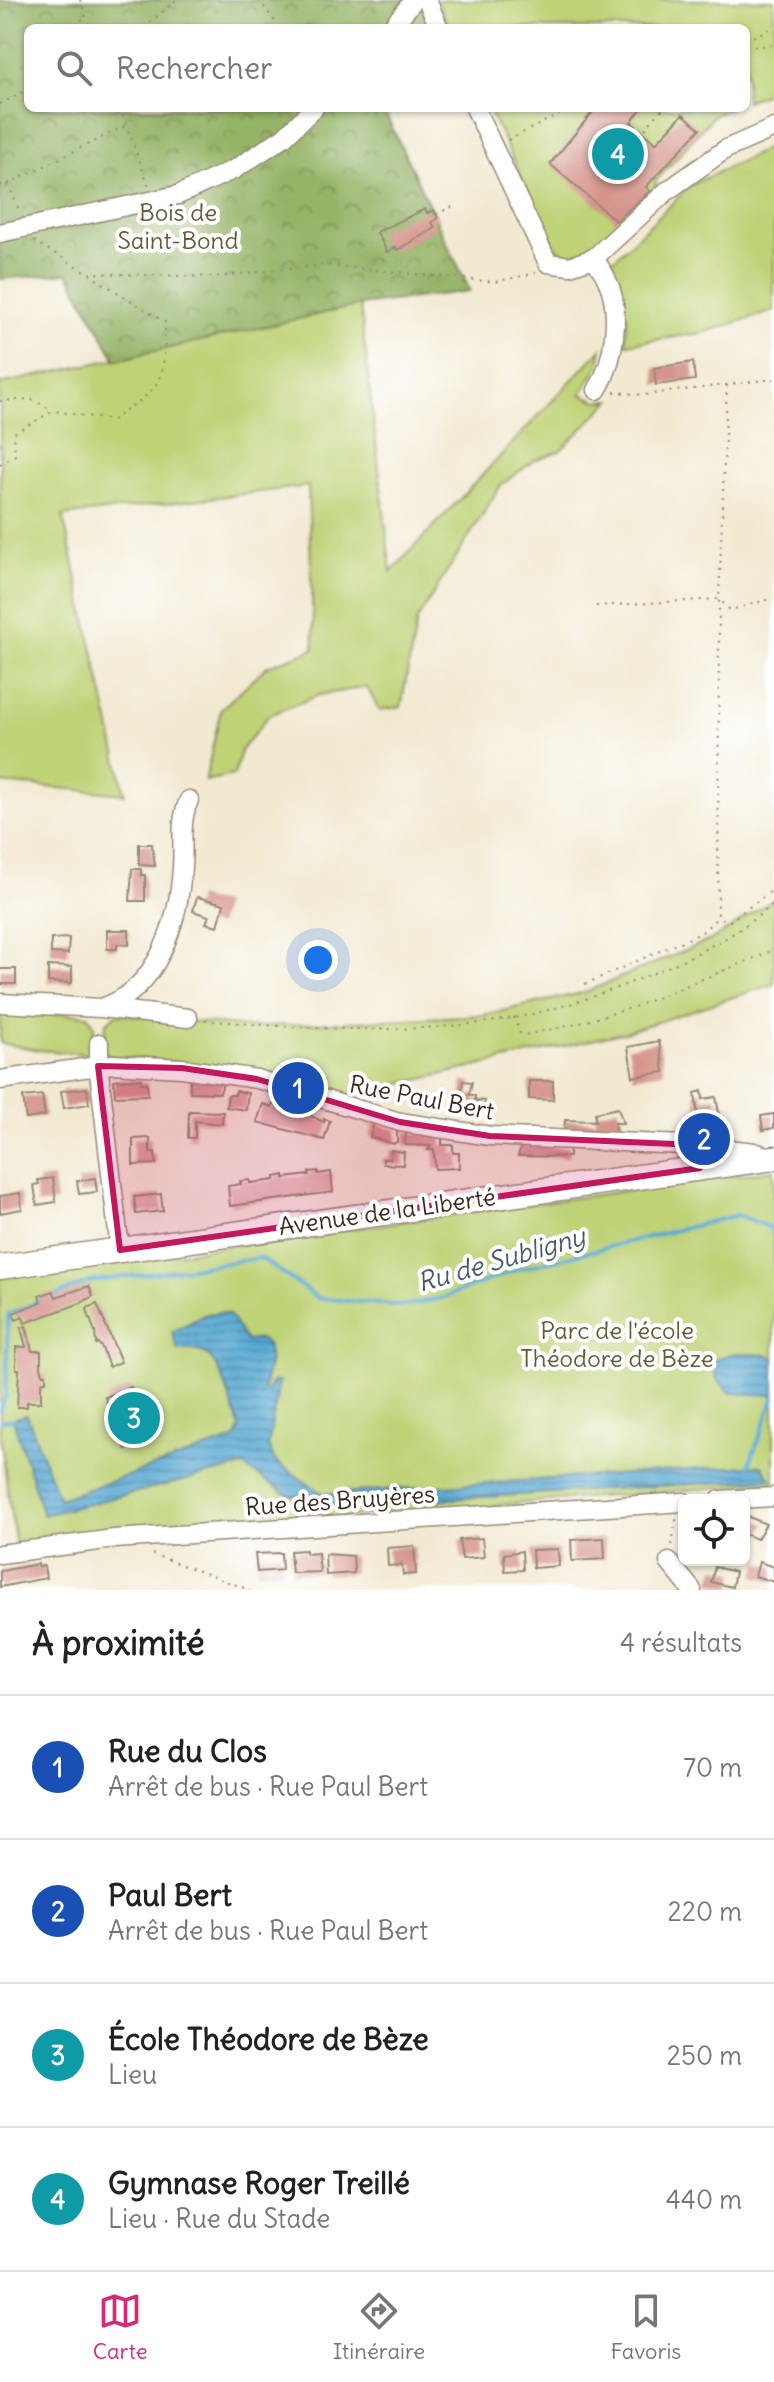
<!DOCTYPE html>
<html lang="fr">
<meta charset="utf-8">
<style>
:root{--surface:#fff;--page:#f2f2f2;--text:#222;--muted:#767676;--line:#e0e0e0;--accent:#db2777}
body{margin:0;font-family:Delius,sans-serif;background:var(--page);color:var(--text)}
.controls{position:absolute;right:24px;bottom:24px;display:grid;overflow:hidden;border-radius:12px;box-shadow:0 2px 6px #0004}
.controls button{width:72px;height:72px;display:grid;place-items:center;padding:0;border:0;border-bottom:2px solid var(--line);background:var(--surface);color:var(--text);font:40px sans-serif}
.you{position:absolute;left:318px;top:960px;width:28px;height:28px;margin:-20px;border:6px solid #fff;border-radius:50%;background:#1a73e8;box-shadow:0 0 0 12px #1a73e833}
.badge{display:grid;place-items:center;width:52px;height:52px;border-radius:50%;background:var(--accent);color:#fff;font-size:26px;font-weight:700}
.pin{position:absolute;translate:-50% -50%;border:4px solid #fff;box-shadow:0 2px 8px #0006}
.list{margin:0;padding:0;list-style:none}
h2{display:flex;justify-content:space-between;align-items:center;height:104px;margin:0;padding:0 32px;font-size:34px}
h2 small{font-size:26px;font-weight:400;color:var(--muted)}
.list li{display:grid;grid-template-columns:52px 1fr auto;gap:24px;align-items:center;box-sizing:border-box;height:144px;padding:0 32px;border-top:2px solid var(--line)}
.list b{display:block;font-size:30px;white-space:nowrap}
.list p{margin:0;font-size:26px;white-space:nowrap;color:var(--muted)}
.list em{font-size:26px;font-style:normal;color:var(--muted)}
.icon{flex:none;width:44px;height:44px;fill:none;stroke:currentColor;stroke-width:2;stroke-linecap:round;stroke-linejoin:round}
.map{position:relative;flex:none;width:774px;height:1590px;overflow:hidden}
.search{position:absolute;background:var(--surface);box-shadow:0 2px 6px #0004;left:24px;right:24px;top:24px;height:88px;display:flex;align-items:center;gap:20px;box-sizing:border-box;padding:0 28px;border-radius:12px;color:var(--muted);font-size:30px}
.sheet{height:680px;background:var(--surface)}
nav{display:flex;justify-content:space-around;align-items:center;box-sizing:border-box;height:112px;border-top:2px solid var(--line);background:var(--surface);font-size:22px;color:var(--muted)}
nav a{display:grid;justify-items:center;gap:4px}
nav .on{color:var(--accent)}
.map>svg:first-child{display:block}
.green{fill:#bed276;stroke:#7c7e4a;stroke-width:2}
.forest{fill:url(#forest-crowns);stroke:#686f42;stroke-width:2}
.water{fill:url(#water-rules);stroke:#496978;stroke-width:2}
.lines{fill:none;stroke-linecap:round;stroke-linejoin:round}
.stream{stroke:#57a8d2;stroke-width:4}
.building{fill:#d6958c}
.minor-casing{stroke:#968a78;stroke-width:21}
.major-casing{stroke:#968a78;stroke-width:27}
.path{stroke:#968a78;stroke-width:2;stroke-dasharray:2 6;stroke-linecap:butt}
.minor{stroke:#fff;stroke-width:18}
.major{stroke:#fff;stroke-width:24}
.marked{fill:#c2185b;fill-opacity:0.2;stroke:#c2185b;stroke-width:6;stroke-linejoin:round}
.labels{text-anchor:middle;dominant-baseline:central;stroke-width:8;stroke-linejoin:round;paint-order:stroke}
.park-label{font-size:24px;fill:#625c38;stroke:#fff}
.street-label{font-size:24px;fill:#3b2a1e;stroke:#fff}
.water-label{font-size:26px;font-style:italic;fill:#465c66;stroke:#fff}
</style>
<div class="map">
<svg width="774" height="1590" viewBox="0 0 774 1590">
<defs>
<pattern id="forest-crowns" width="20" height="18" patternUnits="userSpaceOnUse" patternTransform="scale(2)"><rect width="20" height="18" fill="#96b467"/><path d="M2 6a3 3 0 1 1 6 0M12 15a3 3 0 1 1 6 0" fill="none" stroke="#7c9354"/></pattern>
<pattern id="water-rules" width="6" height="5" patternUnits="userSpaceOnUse" patternTransform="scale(2)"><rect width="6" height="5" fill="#57a8d2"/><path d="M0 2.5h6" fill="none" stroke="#4989aa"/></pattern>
</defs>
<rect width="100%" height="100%" fill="#fff"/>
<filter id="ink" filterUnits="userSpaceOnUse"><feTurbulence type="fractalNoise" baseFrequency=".0125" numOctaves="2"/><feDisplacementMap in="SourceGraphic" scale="16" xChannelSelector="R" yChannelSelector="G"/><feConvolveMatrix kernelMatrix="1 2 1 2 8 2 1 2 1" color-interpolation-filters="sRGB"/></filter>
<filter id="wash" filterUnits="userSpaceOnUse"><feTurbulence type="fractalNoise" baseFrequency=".006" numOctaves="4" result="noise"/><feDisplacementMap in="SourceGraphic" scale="32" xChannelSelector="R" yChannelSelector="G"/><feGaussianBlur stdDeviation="1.8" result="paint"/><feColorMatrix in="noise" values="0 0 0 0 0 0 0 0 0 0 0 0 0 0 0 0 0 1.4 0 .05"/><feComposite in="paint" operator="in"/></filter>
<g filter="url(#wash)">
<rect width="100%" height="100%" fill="#f2e9d1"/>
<path class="green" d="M437 0H774V90L746 101V28H450Z
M488 108H730L714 115 655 182 657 185C633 214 606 252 567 255L555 247Z
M774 145V311L702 333 626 344 627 318 608 265 691 185Z
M360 305 391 572 602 348 599 365 581 394 598 401 611 400 560 451 535 460 501 485 417 620 401 707 379 710 367 687 319 695 269 715 241 751 234 775 205 781 221 709 267 666 314 649 308 486 63 516 125 794 0 783V384Z
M774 899V984L626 1032 348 1096 241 1069 109 1056 103 1048 106 1023 116 1014 249 1027 484 1015 586 992 715 938Z
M0 1010 88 1015 94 1025 93 1049 87 1054 38 1050 0 1043Z
M774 1170V1483L15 1543 0 1435V1278Z"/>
<path class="forest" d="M0 0H421L433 28H28V108H390L384 111 470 291 360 305 116 360 68 273 0 279Z"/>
<path class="water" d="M222 1312 229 1314 246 1341 260 1339 267 1344 270 1360 263 1390H267L273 1381 279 1382 268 1446 275 1461 323 1494 762 1465 771 1479 341 1506 287 1494 243 1466 43 1515 13 1419 27 1415 59 1499 235 1439 240 1429C233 1409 222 1363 204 1353 197 1349 187 1350 178 1350L172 1332 206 1314Z
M735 1353 769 1355 774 1358V1395L731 1393 716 1378 715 1359Z"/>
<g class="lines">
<path class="stream" d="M0 1410 6 1396 8 1314 89 1282 261 1258 318 1298 403 1306 442 1298 518 1269 738 1215 771 1228 774 1236
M0 1421 13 1419
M749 1465 774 1398"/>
</g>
<g id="blocks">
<path class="building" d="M596 108H642L631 122 656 143 683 114 700 129 646 187 650 191 616 221 550 164Z
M425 209 427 213 434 210 438 218 432 222 435 228 397 250 396 247 387 252 377 232Z
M693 362 695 380 656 385 654 368Z
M139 844H152L155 866 139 865Z
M132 869H141V875H145V901H130Z
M197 897 224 904 218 926 206 923 209 916 193 911Z
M107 930H129V945L117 944V949H107Z
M69 938 68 954 51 953V939Z
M48 966 72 967V983L48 982Z
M0 969H16V984H0Z
M659 1041 664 1072 633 1077 628 1047Z
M141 1079V1083H147L148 1095 115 1096 114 1080Z
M190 1079 224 1080 220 1093 190 1092Z
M463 1081 472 1082 469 1095H475V1100L485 1101 483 1112 460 1110Z
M529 1081H553V1100L529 1099Z
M87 1088 89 1104 64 1108 61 1091Z
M236 1091 248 1093 246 1110 226 1107 228 1095H235Z
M702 1091 703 1099 716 1097 719 1113 698 1117 695 1093Z
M42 1095 45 1116 26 1119 23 1097Z
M263 1104 272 1107 273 1104 307 1116V1114L324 1122V1119L330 1121 324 1140 257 1122Z
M618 1108 623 1123H615V1134L564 1133 565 1120 595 1121V1113Z
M189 1111 223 1112 222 1124 195 1121V1138H188Z
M774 1114V1128L763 1130 761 1116Z
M374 1123 397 1130V1142L393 1144 370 1137Z
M406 1132 442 1135V1145H453V1153H459V1168L435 1169 434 1150H428L431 1146 405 1145Z
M150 1138V1153L155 1152 156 1164 133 1165V1139Z
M521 1146 569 1147V1157L518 1156Z
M391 1150 404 1152 403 1165 383 1164V1159H390Z
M318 1171V1174L331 1172 333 1192 230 1206 228 1186 241 1184 240 1181 250 1180V1183L275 1180V1177L284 1175V1178L309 1175V1172Z
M53 1178 56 1202 37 1205 34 1185 39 1184 38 1180Z
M95 1178 97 1192 79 1194 77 1181Z
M20 1193 22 1209 0 1213V1196Z
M161 1194 163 1211 136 1214 134 1197Z
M89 1286 93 1296 81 1303 25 1323 23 1317 16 1320 13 1313 41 1302 39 1296 53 1291 56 1297Z
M97 1304 121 1362 109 1367 102 1348 98 1343 96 1344 95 1332 88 1313 87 1308Z
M26 1326 32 1351H41V1367L43 1374H46V1381H43L41 1386V1402H27V1407H17L19 1369H16V1347H26L21 1328Z
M131 1387 151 1440 126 1449 121 1437 132 1433 121 1405 110 1410 105 1397Z
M744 1515 766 1524 757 1539 744 1534Z
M482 1538 484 1557 462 1559 459 1540Z
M604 1538 605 1559 572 1561 571 1540Z
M414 1546 416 1574 403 1575 402 1565 388 1566 387 1548Z
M558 1549 559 1566 533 1568 532 1550Z
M306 1550V1554L318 1553 320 1572 292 1573 290 1551Z
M522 1551 523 1570 505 1571 504 1554Z
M281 1553 282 1570 257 1572 255 1554Z
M325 1554 353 1556 354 1573 326 1575Z
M759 1562 774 1567V1582L755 1576Z
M38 1564V1567L44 1566 46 1578 0 1587V1571Z
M715 1567 735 1572 732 1587 711 1582Z"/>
</g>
</g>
<g filter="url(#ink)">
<use href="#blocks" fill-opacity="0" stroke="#968a78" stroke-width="2"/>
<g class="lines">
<g class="minor-casing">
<path id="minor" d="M427 0 439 28
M391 28 414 0
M475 108 548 263 570 266 594 258 667 191 726 149 774 128
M0 233 178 195 235 169 284 137 314 108
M594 258C598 265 604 272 607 280 622 310 614 363 597 390
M0 1003 101 1008 188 1018
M101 1008C158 991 179 921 182 867 184 844 179 822 189 800
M99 1043V1072L120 1250
M0 1080 112 1064 182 1068 257 1079 400 1122 490 1136 705 1146 754 1152 766 1156
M720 1500 774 1497
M0 1554 114 1539 684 1502
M669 1562 692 1590"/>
</g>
<g class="major-casing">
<path id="major" d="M0 1267 774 1158"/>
</g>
<path class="path" d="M80 0 90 28
M259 0 280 28
M78 28 84 15
M144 28 176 0
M732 28 737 22
M746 40 774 27
M746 47 774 45
M0 104 28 90
M120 108 149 186
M645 129 663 108
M508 140 572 108
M8 184 127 125
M0 185 8 184 20 212
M436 214 452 207
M34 241 88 273 213 277 326 265 494 282 536 273
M727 385 719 599 718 917 730 921 774 889
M614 392 644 395 774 379
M0 401 31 399 52 410
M0 464 15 455 14 433 53 411 112 420C163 386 165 384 165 322L90 275
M596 606 719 599 730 610 774 598
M585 984 701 933 717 918
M514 1017 520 1034 524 1035 577 1024 634 1007 774 950
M205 1020C303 1029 404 1035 502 1020 572 1009 662 973 724 939 742 929 758 916 774 904
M672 1545 676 1519
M152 1554 250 1590"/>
<use href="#minor" class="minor"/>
<use href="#major" class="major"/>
</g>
</g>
<path class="marked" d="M98 1066 182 1068 257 1079 400 1122 490 1136 697 1145 700 1168 120 1250Z"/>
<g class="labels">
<g class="park-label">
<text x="178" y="212">Bois de<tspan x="178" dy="28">Saint-Bond</tspan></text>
<text x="617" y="1330">Parc de l'école<tspan x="617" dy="28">Théodore de Bèze</tspan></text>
</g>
<g class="street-label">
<text transform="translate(422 1097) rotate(11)">Rue Paul Bert</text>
<text transform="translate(387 1211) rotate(-8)">Avenue de la Liberté</text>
<text transform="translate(340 1500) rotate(-4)">Rue des Bruyères</text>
</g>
<g class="water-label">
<text transform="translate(501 1259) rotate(-16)">Ru de Subligny</text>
</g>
</g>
</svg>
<div class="controls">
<button><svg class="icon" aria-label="locate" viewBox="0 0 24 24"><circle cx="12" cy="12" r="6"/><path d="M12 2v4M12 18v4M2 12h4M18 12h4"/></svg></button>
</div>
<div class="you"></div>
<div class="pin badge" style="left:298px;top:1088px;background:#1a4fb4">1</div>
<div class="pin badge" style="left:704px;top:1139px;background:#1a4fb4">2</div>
<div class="pin badge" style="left:134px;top:1418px;background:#0f9aa8">3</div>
<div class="pin badge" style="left:618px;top:154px;background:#0f9aa8">4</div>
<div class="search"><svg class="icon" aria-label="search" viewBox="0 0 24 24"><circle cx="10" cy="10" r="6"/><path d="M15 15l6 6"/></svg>Rechercher</div>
</div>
<section class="sheet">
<h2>À proximité<small>4 résultats</small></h2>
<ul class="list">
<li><span class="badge" style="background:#1a4fb4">1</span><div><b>Rue du Clos</b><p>Arrêt de bus · Rue Paul Bert</p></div><em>70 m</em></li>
<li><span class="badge" style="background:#1a4fb4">2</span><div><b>Paul Bert</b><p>Arrêt de bus · Rue Paul Bert</p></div><em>220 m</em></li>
<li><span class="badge" style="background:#0f9aa8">3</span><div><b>École Théodore de Bèze</b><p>Lieu</p></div><em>250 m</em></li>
<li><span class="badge" style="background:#0f9aa8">4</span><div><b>Gymnase Roger Treillé</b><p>Lieu · Rue du Stade</p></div><em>440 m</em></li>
</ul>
</section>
<nav>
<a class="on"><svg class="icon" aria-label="map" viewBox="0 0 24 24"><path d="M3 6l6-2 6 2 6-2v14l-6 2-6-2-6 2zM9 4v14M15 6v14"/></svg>Carte</a>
<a><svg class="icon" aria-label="directions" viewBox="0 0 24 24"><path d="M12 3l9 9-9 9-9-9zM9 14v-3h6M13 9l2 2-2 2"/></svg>Itinéraire</a>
<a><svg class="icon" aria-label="saved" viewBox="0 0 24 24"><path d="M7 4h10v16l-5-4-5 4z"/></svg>Favoris</a>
</nav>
